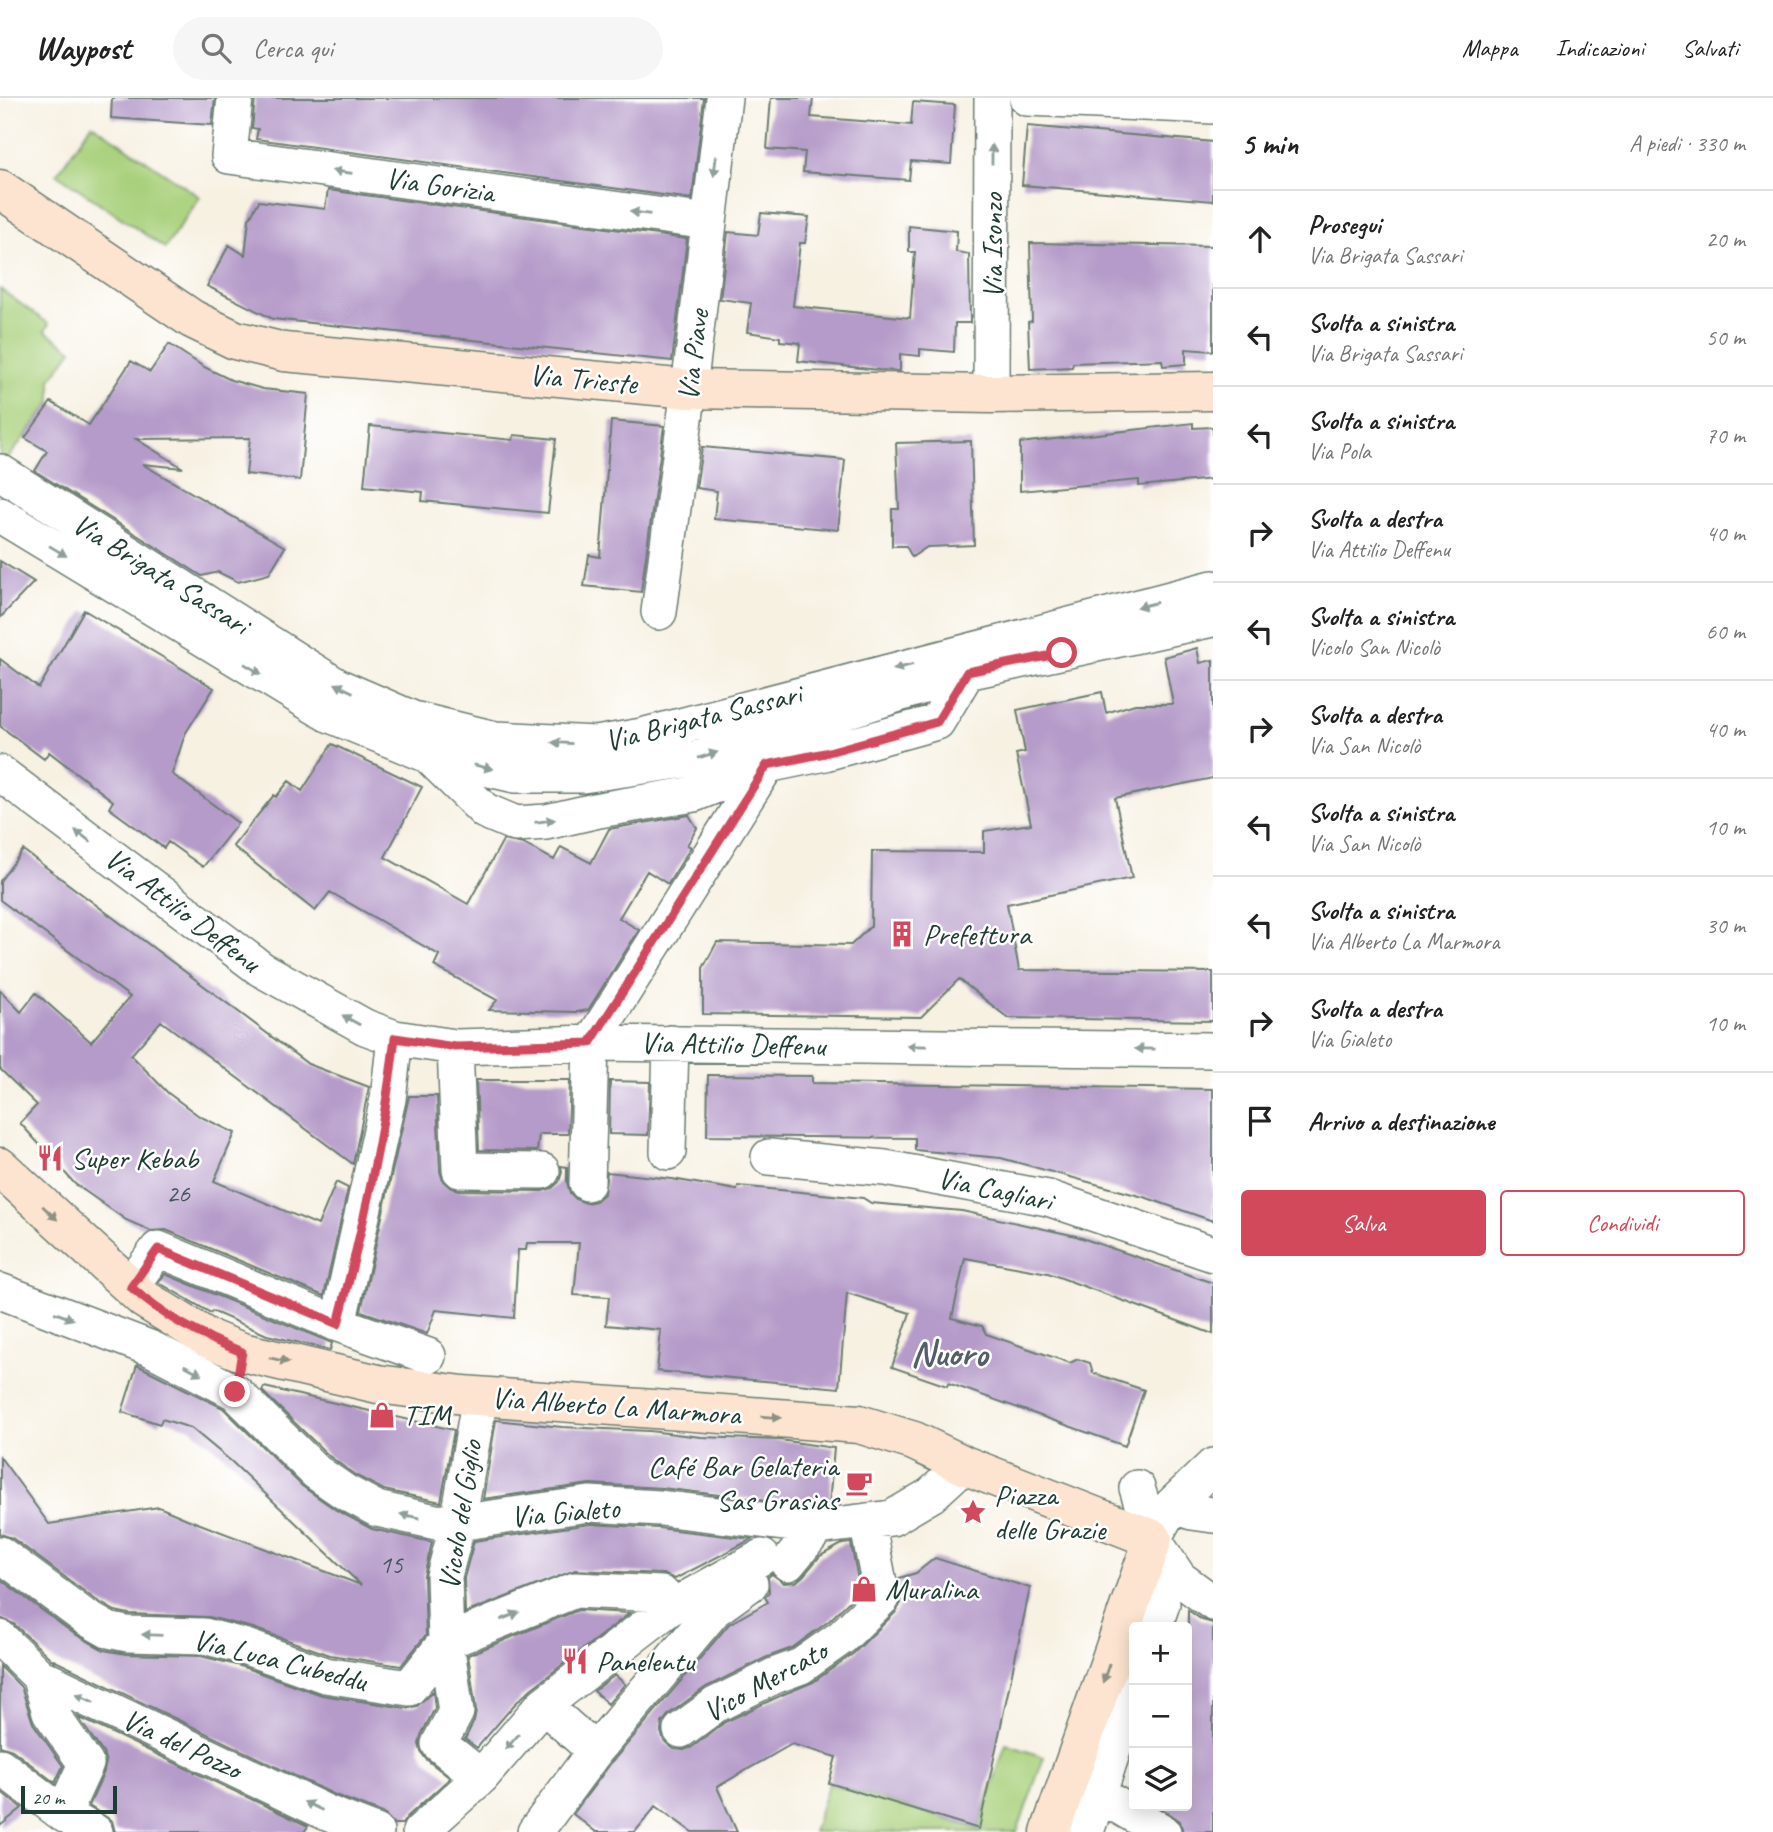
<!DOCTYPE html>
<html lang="it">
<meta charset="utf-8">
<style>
:root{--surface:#fff;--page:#f6f6f6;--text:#222;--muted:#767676;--line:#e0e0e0;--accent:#d1495b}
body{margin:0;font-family:Caveat,sans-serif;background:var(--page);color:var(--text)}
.controls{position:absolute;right:21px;bottom:21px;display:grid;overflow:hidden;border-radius:7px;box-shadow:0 4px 18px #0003}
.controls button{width:63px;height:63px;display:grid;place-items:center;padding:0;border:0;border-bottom:2px solid var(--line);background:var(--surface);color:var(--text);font:35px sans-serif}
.scale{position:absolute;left:21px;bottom:18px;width:96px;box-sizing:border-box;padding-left:7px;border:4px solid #1f3d34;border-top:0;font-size:19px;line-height:24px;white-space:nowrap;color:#1f3d34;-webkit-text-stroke:5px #fff;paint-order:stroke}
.stop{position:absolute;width:21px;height:21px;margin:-16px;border:5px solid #d1495b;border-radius:50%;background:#fff}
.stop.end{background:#d1495b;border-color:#fff;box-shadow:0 2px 7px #0008}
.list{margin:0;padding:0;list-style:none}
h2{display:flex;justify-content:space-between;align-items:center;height:91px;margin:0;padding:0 28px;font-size:30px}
h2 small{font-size:23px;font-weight:400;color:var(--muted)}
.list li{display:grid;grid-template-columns:46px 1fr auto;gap:21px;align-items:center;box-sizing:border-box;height:98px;padding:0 28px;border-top:2px solid var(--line)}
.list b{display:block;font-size:26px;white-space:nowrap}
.list p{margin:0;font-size:23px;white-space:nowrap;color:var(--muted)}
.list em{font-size:23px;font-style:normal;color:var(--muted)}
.actions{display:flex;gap:14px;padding:21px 28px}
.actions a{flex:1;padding:16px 0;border:2px solid var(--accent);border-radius:7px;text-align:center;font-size:24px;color:var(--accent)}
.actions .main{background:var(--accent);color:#fff}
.icon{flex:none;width:38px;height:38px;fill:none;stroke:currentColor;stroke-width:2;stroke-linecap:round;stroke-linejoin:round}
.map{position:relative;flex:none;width:1213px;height:1734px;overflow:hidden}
header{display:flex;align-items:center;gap:42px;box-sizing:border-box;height:98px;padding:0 35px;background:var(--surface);border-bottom:2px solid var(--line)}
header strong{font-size:33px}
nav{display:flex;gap:38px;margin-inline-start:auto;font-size:24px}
.search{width:490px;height:63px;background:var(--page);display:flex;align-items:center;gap:18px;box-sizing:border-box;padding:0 24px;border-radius:38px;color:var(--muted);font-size:26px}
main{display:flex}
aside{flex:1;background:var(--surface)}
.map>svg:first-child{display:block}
.green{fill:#a9d07b;stroke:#648658;stroke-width:2}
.building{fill:#b59bc9}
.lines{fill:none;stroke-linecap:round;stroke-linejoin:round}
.street-casing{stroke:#6b7c71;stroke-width:38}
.secondary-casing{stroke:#6b7c71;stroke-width:41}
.street{stroke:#fff;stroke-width:35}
.secondary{stroke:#fde4d0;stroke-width:38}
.oneway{fill:#8f9e9a}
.oneway2{fill:#8e9082}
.route{stroke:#d1495b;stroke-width:9}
.labels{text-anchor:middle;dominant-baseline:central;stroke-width:5;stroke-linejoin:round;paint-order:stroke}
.number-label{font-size:26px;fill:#445459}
.street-label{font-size:30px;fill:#1f3d34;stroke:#fff}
.poi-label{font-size:30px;fill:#1f3d34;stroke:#fff;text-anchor:start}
.district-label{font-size:37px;font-weight:bold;fill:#545e68;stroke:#fff}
</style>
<header>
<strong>Waypost</strong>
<div class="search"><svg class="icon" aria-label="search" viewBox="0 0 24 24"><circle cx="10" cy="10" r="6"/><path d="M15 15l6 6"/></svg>Cerca qui</div>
<nav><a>Mappa</a><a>Indicazioni</a><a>Salvati</a></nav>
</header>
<main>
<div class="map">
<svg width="1213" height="1734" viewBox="0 0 1213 1734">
<rect width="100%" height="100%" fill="#fff"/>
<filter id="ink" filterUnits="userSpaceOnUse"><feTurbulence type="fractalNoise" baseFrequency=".0143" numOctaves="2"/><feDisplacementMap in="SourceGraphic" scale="14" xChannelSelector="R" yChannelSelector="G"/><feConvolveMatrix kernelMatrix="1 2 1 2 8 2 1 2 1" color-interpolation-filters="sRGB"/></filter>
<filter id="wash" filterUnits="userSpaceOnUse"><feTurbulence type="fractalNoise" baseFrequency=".00686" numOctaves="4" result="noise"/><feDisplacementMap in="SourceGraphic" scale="28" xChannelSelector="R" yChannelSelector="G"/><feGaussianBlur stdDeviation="1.57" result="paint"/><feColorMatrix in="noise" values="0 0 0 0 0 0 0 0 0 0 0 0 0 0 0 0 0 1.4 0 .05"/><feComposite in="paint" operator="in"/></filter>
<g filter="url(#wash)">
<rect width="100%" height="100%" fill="#f7f1e2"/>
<path class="green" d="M92 26 200 99 165 150 57 76Z
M0 191 49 226 45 233 72 252 51 281V304L6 363 0 359Z
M1006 1646 1044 1659 1017 1734H813L829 1685 978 1731Z"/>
<g id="blocks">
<path class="building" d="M112 0H215L212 27 111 20Z
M255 0H704L692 101 256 41 258 31 252 30Z
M771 0H813L811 19 911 27 913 4 955 7 951 66 911 63 909 82 803 74 805 54 767 51Z
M1027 28 1213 44V103L1022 87Z
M328 92 687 141 672 263 273 221 207 188 229 147 245 157 249 121 259 103 325 111Z
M761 115 809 119 805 145H800L793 208 910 220 915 154H909V128L957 133 956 154 969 156 970 225H955L954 254 920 251V258L900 256V273L879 272 798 263 800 245 780 243V239L747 234 751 205 720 201 728 134 758 137Z
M1030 145 1213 148V253L1186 251V266L1163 268 1162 262 1073 265 1072 269 1030 271 1028 224 1032 223Z
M169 246 204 269 231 282 263 291 308 296 300 382 246 376 250 340 136 341 183 370 142 366 285 449 269 476 238 484 218 474 202 478 35 373 47 353 25 340 51 304 89 327 131 263 150 274Z
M611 323 664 328 641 494 584 488 589 457 600 459Z
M1193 325V330L1213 329V381L1139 388V382L1020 393V345Z
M370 328 513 342 514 337 556 341 548 415 422 403 423 394 364 388Z
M971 343 974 447 927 449 912 459 906 448H892V411H899L896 345Z
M702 349 845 362 838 432 714 421 717 393 696 390Z
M0 463 34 484 0 520Z
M84 512 214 590 185 636 172 676 238 725 203 769 168 744 164 750 109 710 113 703 49 654 44 661 0 628V561L39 590Z
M1197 550 1200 565 1213 562V680L1115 700 1132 780 1007 806 1019 872 1213 874V923L1008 920 959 881 921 919 703 916V870L717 844 851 847 871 828 872 753 984 754V733L1031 726 1016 656 1025 654 1017 612 1102 594 1106 615 1135 606H1173L1164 559Z
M332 646 422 689 385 759 468 806 503 742 524 746 554 762 561 749 591 765 609 731 689 717 697 730 687 747 691 749 668 786 647 773 619 820 639 832 588 912 577 914 489 912 497 902 434 868 439 857 330 794 315 813 233 748 274 697 276 699 289 683 302 693Z
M23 752 308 966 369 989 353 1066 161 923 131 957 168 995 199 1018 235 1035 214 1083 318 1127 336 1084 348 1090 324 1198 166 1132 151 1133 126 1122 75 1086 20 1025 37 1007 0 971V892L21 914 36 895 91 944 130 899 0 802V783Z
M708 977 812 978V985L1213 991V1123L1147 1100 1001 1060 915 1052V1040L707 1038Z
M476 982H570L568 1036H539L537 1053 479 1052Z
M610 983 650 984 648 1037 609 1036Z
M409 998H437L440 1073 443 1083 451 1090 460 1092 542 1093 552 1090 559 1084 562 1074 561 1068 567 1069V1084L570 1095 577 1102 586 1105 596 1103 604 1096 607 1074 672 1081 737 1092 738 1088 863 1100 871 1105 962 1113 1076 1138 1213 1185V1236L1048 1175 965 1160 952 1220 982 1228 986 1236 1070 1265 1078 1261 1090 1265 1093 1275 1144 1292 1125 1348 948 1285 947 1288 892 1269 910 1215 847 1195 839 1290 657 1273 661 1232 606 1227 609 1199 574 1197 579 1145H527L526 1152H518L514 1220 436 1212 427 1236 361 1213Z
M165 1176 332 1245 330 1252 267 1237 212 1213 211 1215 158 1184Z
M137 1267 223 1310 302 1388 336 1412 372 1431 432 1444 424 1478 426 1537 401 1568 330 1557 253 1530 209 1519 129 1516 115 1513 96 1502 12 1440 0 1436V1359L49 1426 159 1409 187 1421 361 1487 232 1364 191 1330 162 1321 160 1326 122 1314Z
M264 1289 454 1332 441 1404 384 1392 355 1377 329 1358 262 1293Z
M496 1322 562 1329 649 1333 701 1339 780 1342 834 1350 829 1407 818 1409 662 1390 590 1386 483 1401Z
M590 1426 658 1430 752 1441 675 1481 663 1476 575 1472 465 1515 464 1480 474 1443Z
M851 1445 860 1493 829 1523 792 1550 765 1560 706 1589 669 1616 662 1625 661 1634 664 1643 674 1651 684 1652 692 1649 725 1624 782 1597 813 1584 854 1555 896 1514 901 1505 899 1480 916 1475 935 1460 1030 1490 979 1731 829 1685 836 1659 792 1646 717 1689 737 1734H692L656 1708 635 1734H596L573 1716 611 1665 729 1526 768 1504 765 1499 769 1494 768 1479 772 1476 784 1485 796 1484 803 1478 820 1458 842 1446Z
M0 1481 73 1535 104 1552 126 1556 201 1558 240 1568 322 1597 406 1610 417 1608 433 1593 435 1610 421 1637 419 1646 421 1654 426 1661 450 1680 407 1719 402 1726H394L383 1715 335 1697 51 1561 14 1526 0 1520Z
M578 1512 630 1515 531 1591 514 1607 477 1650 465 1641 474 1623 476 1612 468 1557Z
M1188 1512 1202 1522 1213 1525V1734H1183L1180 1723 1158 1708H1187Z
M0 1568 21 1589 33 1625 63 1668 55 1685 12 1652 0 1648Z
M615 1577 625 1586 608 1606 594 1593Z
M78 1619 308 1728 304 1734H115L112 1723 89 1708 104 1674 106 1664 103 1655Z
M0 1693 22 1710 0 1728Z"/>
</g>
</g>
<g filter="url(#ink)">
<use href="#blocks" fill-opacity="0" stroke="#6b7c71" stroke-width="2"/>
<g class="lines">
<g class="street-casing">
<path id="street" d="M235 0 229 58 708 124
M1027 0 1213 8
M991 296 992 0
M0 374 337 588 413 621 495 641 596 646 642 638 1213 490
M0 417 328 616 428 657 515 677H583L699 660 967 574 1213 521
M659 514 689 291 724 0
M428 657 485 713 516 726 546 724 599 712 694 696 767 667 825 655 937 624 967 574
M0 675 261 871 365 929 395 940 455 949 591 945 1213 952
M455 949 460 1072 542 1073
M668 1054 671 945
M769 1059 885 1070 1048 1100 1213 1156
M587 1085 591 945 767 667
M130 1189 158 1151 338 1226 428 1258
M0 1193 152 1251 235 1294 316 1374 345 1394 377 1411 436 1424 458 1425 589 1406 660 1410 818 1429 892 1420 931 1397 964 1367
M338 1226 388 1001 395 940
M480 1298 458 1425 444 1478 446 1544 456 1614 439 1646 481 1679
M1137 1390 1153 1441 1162 1506 1154 1529
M1172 1407 1192 1414 1213 1417
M1153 1441 1172 1407 1213 1368
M1155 1444 1179 1480 1213 1505
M0 1456 85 1519 108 1532 127 1536 204 1538 246 1549 325 1577 409 1590 446 1544 575 1492 662 1496 668 1511
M788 1465 818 1429
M0 1540 39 1578 327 1715 376 1734
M39 1578 50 1614 86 1666 63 1716
M543 1607 595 1653 715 1511 750 1486
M681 1632 715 1607 774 1578 801 1568 842 1539 882 1500 867 1423
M0 1668 63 1716 95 1734
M1081 1686 1163 1734
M420 1734 481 1679 543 1607 668 1511 762 1459
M535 1734 595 1653
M1086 1734 1134 1589"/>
</g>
<g class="secondary-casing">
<path id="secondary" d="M0 91 192 221 235 242 284 254 689 291 991 296 1213 293
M0 1069 144 1201 207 1240 242 1254 378 1286 463 1297 859 1326 914 1343 964 1367 1153 1441 1050 1734"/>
</g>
<use href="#street" class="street"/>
<use href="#secondary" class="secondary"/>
</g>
<defs><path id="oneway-solid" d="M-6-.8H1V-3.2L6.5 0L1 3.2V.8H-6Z" transform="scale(1.75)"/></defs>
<g class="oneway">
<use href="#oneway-solid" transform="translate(992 56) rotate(-90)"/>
<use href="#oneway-solid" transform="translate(715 68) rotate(97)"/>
<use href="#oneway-solid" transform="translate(342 74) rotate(-172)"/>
<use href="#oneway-solid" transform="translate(640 115) rotate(-172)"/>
<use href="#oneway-solid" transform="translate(58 453) rotate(31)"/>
<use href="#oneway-solid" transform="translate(1147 507) rotate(166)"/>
<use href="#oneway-solid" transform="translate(903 569) rotate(165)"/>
<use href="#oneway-solid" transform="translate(253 571) rotate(31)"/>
<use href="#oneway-solid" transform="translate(344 590) rotate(-154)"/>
<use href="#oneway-solid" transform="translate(562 645) rotate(-177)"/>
<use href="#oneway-solid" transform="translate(708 657) rotate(-17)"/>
<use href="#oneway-solid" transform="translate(483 669) rotate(13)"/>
<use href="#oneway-solid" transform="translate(545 723) rotate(-7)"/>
<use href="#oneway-solid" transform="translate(83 738) rotate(-143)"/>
<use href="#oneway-solid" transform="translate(351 922) rotate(-151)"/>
<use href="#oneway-solid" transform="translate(917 948) rotate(-179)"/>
<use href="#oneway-solid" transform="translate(1145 951) rotate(-179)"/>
<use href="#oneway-solid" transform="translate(64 1218) rotate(20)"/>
<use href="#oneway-solid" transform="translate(193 1272) rotate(28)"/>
<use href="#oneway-solid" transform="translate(410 1418) rotate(-168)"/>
<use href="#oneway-solid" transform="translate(510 1518) rotate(-22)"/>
<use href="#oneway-solid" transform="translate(152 1537) rotate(-178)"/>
<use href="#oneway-solid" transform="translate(85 1600) rotate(-155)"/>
<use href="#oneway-solid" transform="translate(512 1644) rotate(131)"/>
<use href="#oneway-solid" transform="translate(313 1708) rotate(-155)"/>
</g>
<g class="oneway2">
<use href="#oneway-solid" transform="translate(50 1115) rotate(43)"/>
<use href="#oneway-solid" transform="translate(279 1262) rotate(13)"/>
<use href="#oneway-solid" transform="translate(771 1319) rotate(4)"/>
<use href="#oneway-solid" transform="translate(1106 1575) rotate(109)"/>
</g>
</g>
<g class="lines" filter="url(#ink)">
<path class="route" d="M235 1294 242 1254C202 1238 163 1219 131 1189L158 1151 338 1226C362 1132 384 1037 395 940L455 949 590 945 767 667 825 655 937 624 967 574 1062 555"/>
</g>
<defs>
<g id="building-bare" transform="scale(2.1)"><path d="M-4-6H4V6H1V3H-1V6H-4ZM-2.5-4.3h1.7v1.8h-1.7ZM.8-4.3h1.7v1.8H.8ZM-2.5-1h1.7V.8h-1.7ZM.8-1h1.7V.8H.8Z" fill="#d1495b" stroke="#fff" stroke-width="2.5" paint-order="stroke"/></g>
<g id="restaurant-bare" transform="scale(2.1)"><path d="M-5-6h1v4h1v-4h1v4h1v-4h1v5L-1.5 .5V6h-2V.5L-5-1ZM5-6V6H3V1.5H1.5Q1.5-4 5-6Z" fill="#d1495b" stroke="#fff" stroke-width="2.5" paint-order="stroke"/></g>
<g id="shop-bare" transform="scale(2.1)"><path d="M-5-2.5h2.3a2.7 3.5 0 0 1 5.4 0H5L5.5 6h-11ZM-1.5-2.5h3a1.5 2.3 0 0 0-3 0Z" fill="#d1495b" stroke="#fff" stroke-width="2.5" paint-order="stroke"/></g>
<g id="cafe-bare" transform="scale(2.1)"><path d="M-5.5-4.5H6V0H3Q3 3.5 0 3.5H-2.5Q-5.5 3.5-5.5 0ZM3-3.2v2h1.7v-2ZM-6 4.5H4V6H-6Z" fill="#d1495b" stroke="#fff" stroke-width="2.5" paint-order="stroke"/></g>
<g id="sight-bare" transform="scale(2.1)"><path d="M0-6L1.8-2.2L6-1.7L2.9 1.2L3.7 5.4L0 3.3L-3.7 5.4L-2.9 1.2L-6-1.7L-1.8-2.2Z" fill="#d1495b" stroke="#fff" stroke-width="2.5" paint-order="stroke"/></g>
</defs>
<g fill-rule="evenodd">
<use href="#building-bare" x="902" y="836"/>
<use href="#restaurant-bare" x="50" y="1060"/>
<use href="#shop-bare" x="382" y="1317"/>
<use href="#cafe-bare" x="859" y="1385"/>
<use href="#sight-bare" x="973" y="1414"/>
<use href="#shop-bare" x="864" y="1491"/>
<use href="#restaurant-bare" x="575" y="1563"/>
</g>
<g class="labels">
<g class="number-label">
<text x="178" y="1095">26</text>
<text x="391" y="1466">15</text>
</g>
<g class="street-label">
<text transform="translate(440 87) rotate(8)">Via Gorizia</text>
<text transform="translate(992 148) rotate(-90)">Via Isonzo</text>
<text transform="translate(693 257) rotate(-83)">Via Piave</text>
<text transform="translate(583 281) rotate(5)">Via Trieste</text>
<text transform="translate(161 476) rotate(32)">Via Brigata Sassari</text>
<text transform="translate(703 619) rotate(-14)">Via Brigata Sassari</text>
<text transform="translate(183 812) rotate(37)">Via Attilio Deffenu</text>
<text transform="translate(733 946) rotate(1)">Via Attilio Deffenu</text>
<text transform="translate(995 1091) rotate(12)">Via Cagliari</text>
<text transform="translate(616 1308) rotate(4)">Via Alberto La Marmora</text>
<text transform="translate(565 1414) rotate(-5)">Via Gialeto</text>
<text transform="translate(460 1417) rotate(-81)">Vicolo del Giglio</text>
<text transform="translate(280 1562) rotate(14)">Via Luca Cubeddu</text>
<text transform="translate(765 1583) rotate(-29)">Vico Mercato</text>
<text transform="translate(182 1646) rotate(25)">Via del Pozzo</text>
</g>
<g class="poi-label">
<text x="923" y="836">Prefettura</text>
<text x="71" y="1060">Super Kebab</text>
<text x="403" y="1317">TIM</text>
<text x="838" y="1368" text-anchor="end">Café Bar Gelateria<tspan x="838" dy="34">Sas Grasias</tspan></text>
<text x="994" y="1397">Piazza<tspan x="994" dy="34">delle Grazie</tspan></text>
<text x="885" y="1491">Muralina</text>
<text x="596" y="1563">Panelentu</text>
</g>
<g class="district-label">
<text x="949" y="1254">Nuoro</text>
</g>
</g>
</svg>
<div class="controls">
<button>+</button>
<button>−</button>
<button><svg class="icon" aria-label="layers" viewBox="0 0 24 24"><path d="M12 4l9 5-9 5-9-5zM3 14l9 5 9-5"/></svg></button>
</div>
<div class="scale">20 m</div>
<div class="stop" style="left:1062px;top:555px"></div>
<div class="stop end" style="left:235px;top:1294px"></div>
</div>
<aside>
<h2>5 min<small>A piedi · 330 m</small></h2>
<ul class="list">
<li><svg class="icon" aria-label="ahead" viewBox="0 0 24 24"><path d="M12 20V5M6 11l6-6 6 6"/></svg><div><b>Prosegui</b><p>Via Brigata Sassari</p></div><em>20 m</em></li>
<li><svg class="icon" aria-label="left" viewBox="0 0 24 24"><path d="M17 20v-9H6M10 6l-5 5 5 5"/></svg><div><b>Svolta a sinistra</b><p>Via Brigata Sassari</p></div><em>50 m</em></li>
<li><svg class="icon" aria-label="left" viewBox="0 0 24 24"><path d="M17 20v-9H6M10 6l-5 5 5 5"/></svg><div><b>Svolta a sinistra</b><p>Via Pola</p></div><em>70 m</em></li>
<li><svg class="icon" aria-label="right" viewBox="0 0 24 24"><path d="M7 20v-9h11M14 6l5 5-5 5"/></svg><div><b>Svolta a destra</b><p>Via Attilio Deffenu</p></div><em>40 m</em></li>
<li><svg class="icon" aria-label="left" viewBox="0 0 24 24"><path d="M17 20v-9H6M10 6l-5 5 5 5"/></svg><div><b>Svolta a sinistra</b><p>Vicolo San Nicolò</p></div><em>60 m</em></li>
<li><svg class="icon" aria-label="right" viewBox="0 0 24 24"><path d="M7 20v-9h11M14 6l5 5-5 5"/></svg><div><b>Svolta a destra</b><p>Via San Nicolò</p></div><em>40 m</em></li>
<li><svg class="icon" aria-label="left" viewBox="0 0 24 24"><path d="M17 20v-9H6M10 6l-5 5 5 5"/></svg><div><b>Svolta a sinistra</b><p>Via San Nicolò</p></div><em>10 m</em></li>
<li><svg class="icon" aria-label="left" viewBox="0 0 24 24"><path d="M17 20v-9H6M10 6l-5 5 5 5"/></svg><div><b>Svolta a sinistra</b><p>Via Alberto La Marmora</p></div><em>30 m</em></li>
<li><svg class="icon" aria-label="right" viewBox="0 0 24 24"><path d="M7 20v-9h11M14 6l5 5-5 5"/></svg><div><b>Svolta a destra</b><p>Via Gialeto</p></div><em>10 m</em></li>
<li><svg class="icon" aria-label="arrive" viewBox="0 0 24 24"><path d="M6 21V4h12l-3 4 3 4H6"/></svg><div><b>Arrivo a destinazione</b></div></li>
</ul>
<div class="actions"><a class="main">Salva</a><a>Condividi</a></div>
</aside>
</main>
